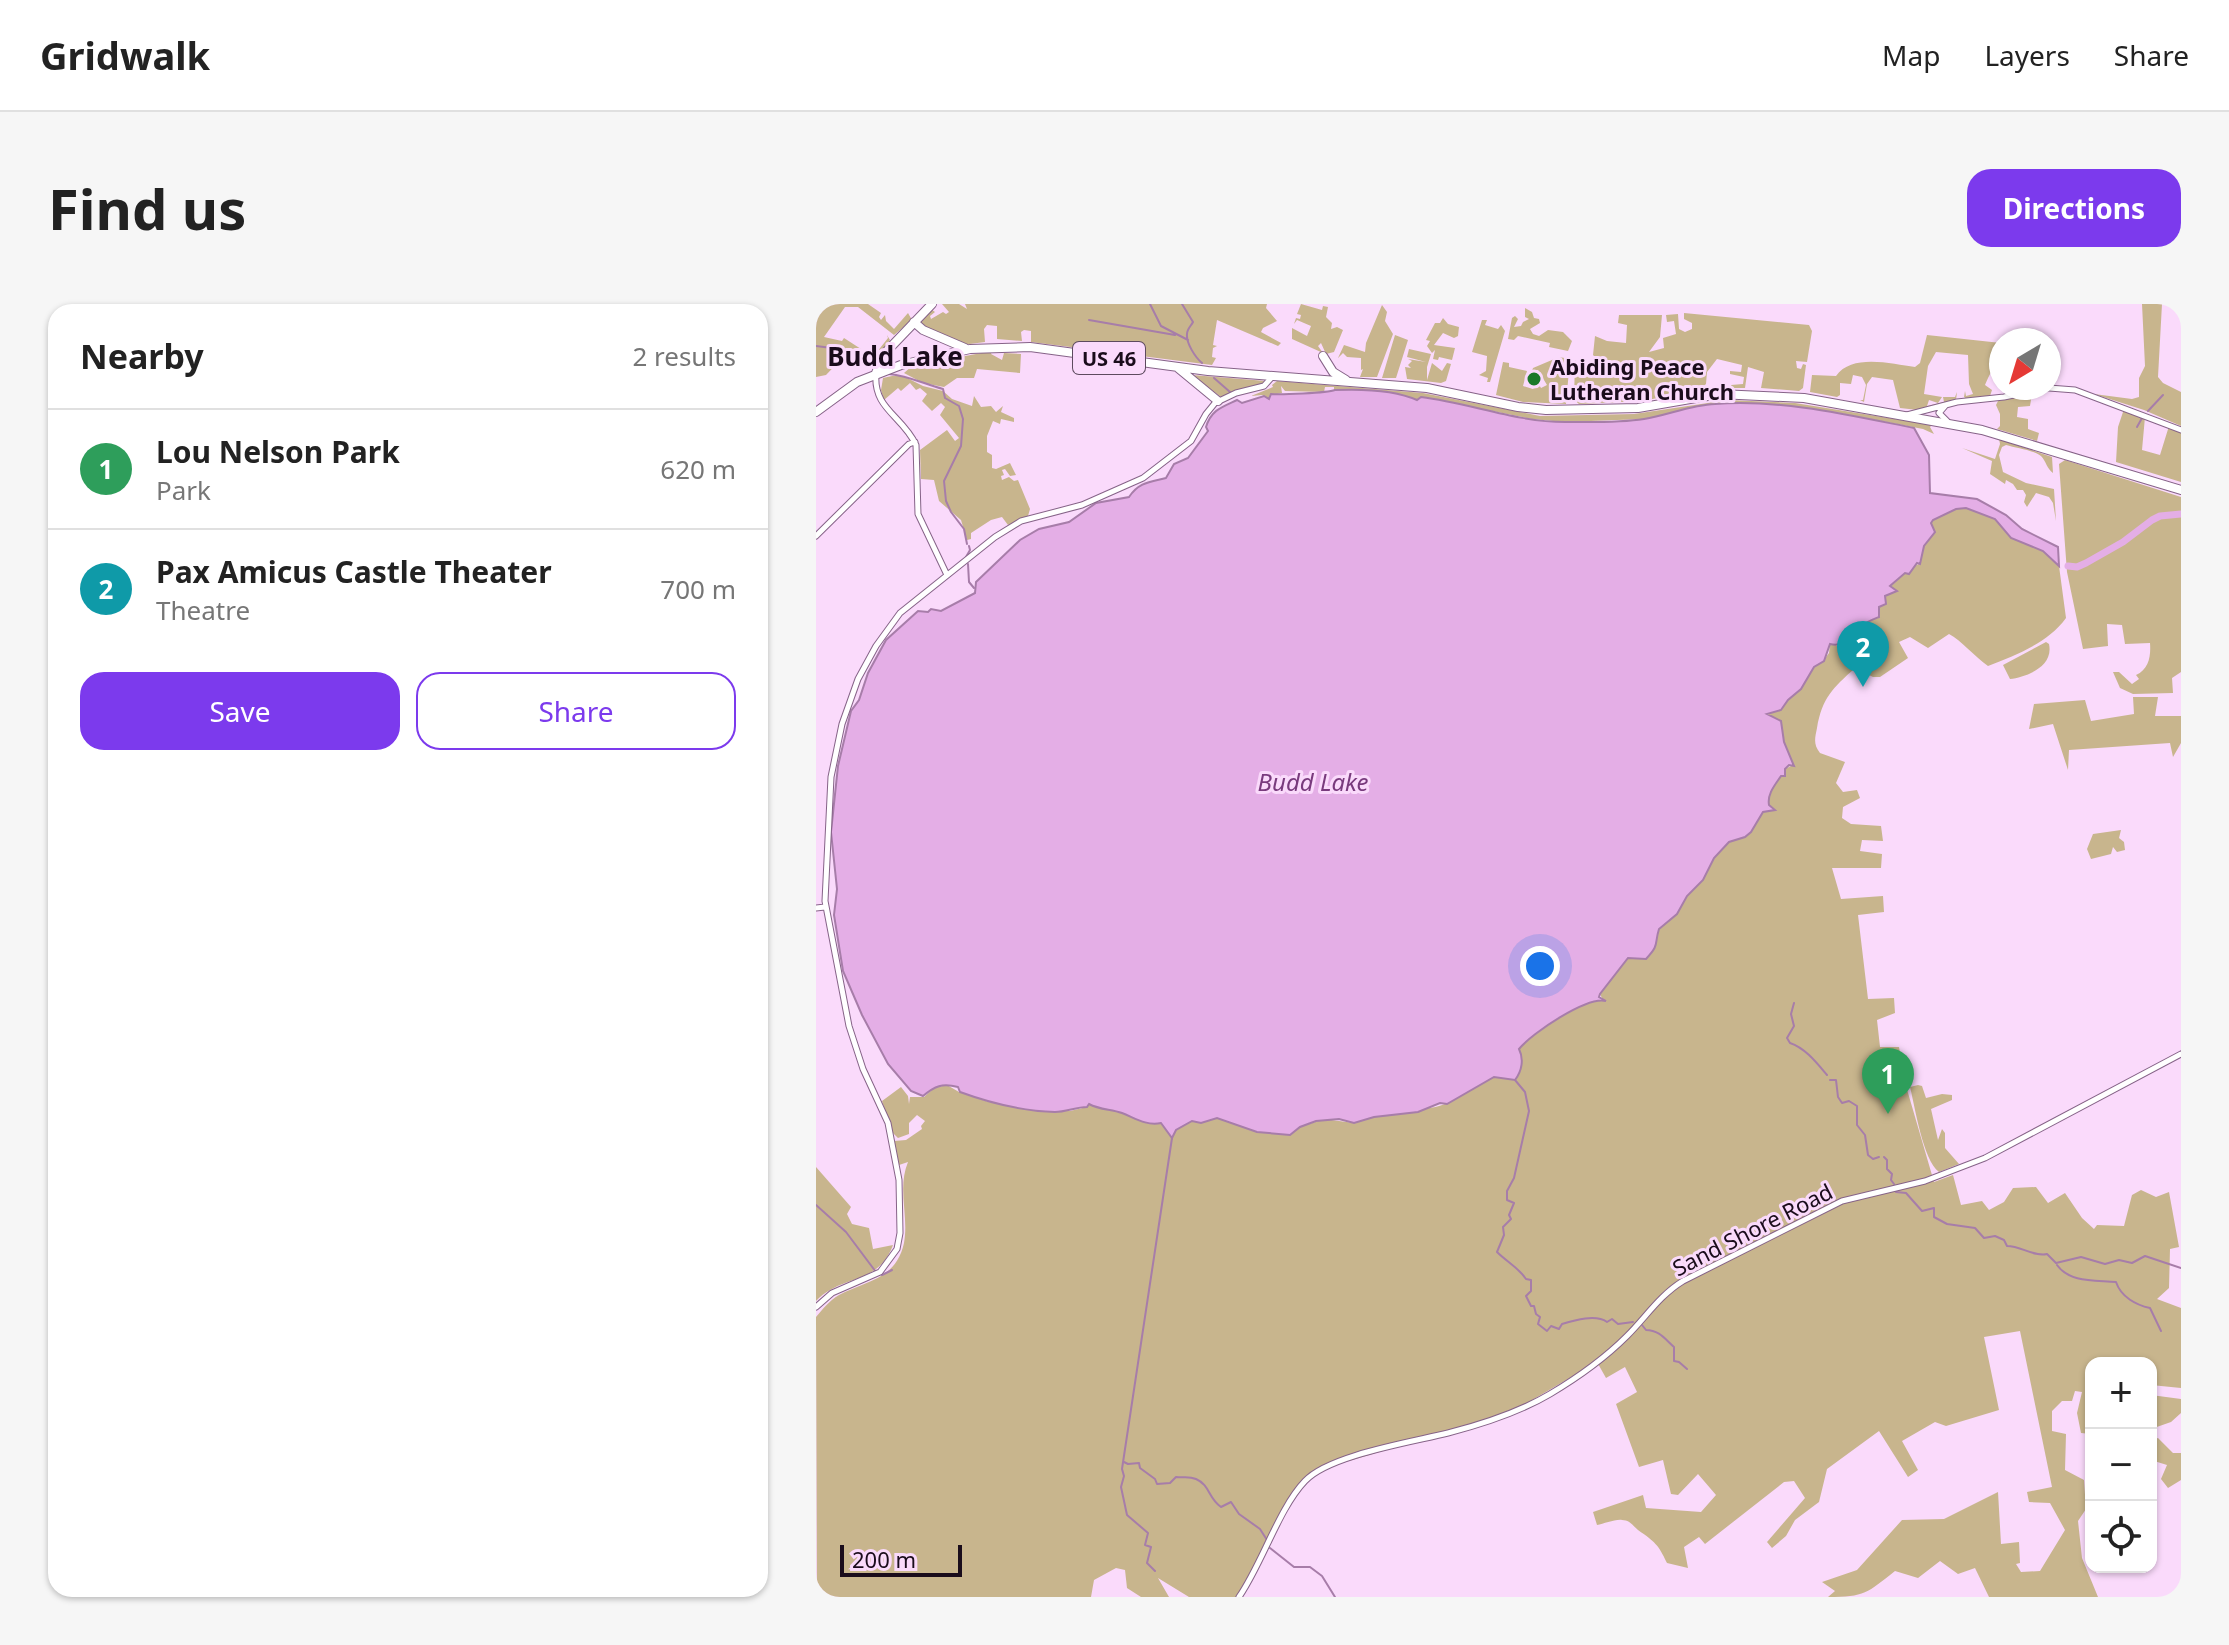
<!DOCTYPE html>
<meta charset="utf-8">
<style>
:root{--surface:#fff;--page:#f6f6f6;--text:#222;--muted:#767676;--line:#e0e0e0;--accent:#7c3aed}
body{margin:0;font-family:"Noto Sans",sans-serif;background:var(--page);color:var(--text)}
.controls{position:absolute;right:24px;bottom:24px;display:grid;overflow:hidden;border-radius:16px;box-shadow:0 2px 6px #0004}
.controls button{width:72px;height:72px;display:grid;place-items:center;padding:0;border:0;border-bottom:2px solid var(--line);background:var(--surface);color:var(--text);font:40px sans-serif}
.compass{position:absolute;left:1173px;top:24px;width:72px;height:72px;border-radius:50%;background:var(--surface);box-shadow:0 2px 6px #0004;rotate:218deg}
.scale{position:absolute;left:24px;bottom:20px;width:122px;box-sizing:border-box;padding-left:8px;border:4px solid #1a0c1b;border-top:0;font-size:22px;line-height:28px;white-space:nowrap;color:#1a0c1b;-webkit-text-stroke:6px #fadafb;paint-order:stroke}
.you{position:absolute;left:724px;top:662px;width:28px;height:28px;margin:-20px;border:6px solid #fff;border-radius:50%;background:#1a73e8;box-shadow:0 0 0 12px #1a73e833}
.badge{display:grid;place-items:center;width:52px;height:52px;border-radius:50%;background:var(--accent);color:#fff;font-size:26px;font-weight:700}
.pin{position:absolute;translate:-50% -66px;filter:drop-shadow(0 2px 4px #0008)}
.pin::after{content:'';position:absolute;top:42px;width:28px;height:24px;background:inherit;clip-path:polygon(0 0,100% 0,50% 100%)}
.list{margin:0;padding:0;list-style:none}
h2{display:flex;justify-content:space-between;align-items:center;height:104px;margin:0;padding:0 32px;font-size:34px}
h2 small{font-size:26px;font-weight:400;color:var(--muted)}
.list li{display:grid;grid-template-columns:52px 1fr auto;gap:24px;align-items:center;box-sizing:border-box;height:120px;padding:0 32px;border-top:2px solid var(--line)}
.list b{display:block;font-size:30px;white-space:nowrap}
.list p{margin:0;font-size:26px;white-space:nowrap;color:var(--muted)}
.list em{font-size:26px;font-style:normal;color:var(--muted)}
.actions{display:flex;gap:16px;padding:24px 32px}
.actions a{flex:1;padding:18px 0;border:2px solid var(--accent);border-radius:24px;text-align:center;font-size:28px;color:var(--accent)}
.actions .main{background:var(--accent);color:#fff}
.icon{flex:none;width:44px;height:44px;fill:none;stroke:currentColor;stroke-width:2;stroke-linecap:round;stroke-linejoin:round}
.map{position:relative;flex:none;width:1365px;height:1293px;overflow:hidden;border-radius:24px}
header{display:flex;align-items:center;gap:48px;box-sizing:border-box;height:112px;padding:0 40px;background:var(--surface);border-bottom:2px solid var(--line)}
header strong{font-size:38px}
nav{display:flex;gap:44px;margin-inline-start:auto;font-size:28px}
.intro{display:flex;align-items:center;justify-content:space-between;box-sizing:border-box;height:192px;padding:0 48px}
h1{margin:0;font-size:56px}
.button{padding:20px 36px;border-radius:24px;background:var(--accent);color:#fff;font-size:28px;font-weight:700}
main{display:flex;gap:48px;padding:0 48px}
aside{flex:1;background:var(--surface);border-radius:24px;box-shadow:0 2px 6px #0004}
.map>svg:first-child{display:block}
.green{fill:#c8b58d}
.water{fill:#e4aee6;stroke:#a77da9;stroke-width:2}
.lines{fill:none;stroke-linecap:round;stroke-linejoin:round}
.stream{stroke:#a77da9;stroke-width:2}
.river{stroke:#e4aee6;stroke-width:7}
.minor-casing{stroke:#866388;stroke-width:7}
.major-casing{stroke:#866388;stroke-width:10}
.minor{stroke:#fff;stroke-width:5}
.major{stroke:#fff;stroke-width:8}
.poi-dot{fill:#1b792a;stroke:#fadafb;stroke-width:3}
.labels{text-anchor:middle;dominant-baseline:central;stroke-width:6;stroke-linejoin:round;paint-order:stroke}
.shield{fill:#fadafb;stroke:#5d4a5e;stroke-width:2}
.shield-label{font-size:20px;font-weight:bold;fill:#1a0c1b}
.poi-label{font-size:22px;font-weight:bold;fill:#1a0c1b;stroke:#fadafb;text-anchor:start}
.street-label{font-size:22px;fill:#1a0c1b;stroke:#fadafb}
.water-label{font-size:24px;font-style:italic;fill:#793a7d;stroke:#fadafb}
.quarter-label{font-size:26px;font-weight:bold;fill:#1a0c1b;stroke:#fadafb}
</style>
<header>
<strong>Gridwalk</strong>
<nav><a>Map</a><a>Layers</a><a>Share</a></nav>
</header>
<div class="intro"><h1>Find us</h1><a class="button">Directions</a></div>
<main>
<aside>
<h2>Nearby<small>2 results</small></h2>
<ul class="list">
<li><span class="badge" style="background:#2e9e5b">1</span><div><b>Lou Nelson Park</b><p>Park</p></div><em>620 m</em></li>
<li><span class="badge" style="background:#0f9aa8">2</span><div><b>Pax Amicus Castle Theater</b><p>Theatre</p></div><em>700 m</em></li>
</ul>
<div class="actions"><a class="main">Save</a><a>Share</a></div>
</aside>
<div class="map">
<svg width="1365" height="1293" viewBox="0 0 1365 1293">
<rect width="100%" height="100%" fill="#fadafb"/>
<path class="green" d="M0 0H52L65 9 63 13 65 16 69 11 70 17 78 25 92 9 96 16 78 31 42 3H29L8 33 26 37 28 34 45 45 43 48 57 53 72 34 71 31 74 36 54 62H50L33 47 10 71 0 73Z
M126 0H143L151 5 149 0H451L450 4 461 17 447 24 445 28 465 39 462 42 401 16 397 41 401 42 397 44 396 53 400 54 396 61 215 38V27L208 26 205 28 206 37 181 35V22L171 21 168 25 169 38 146 41 109 25 105 19 115 5 119 8 114 12 115 15 127 8 130 10 133 8Z
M485 0 506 6 507 2 512 3 510 13 516 19 515 25 521 23 527 26 518 48 510 50 505 39 502 42 507 49 476 35V24L491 32 495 22 481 16 478 20 480 14 484 15 485 11 481 10Z
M1326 0H1346L1342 73 1347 79 1365 88V122L1328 106 1278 90 1316 95 1323 93V74L1329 62Z
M566 1 571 8 569 17 577 30 561 73H544L547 65 545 66V54L531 53 527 49 522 54 528 41 549 48 550 39Z
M709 4 716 8 718 14 723 15 724 19 714 25 717 30 723 32 732 26 747 28 756 37 752 47 733 43 734 39 702 32 698 36 692 35 696 14 699 12 702 15 698 23 705 22 707 18 713 15 709 13Z
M868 9 993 21 996 27 991 58 980 57 981 64 985 65 987 60 990 61 987 84 983 87 945 84 948 68 932 63 929 84H915V81L927 80 928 73 914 70V67L925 68 926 61 901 55 891 68 890 80 884 85 827 97 763 100 758 96 759 56 764 64 777 69 783 66 785 59 777 51 779 32 791 37 810 39 811 21 802 19 803 11H846L844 33 833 48 848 44 847 34 860 30 858 17 851 18 850 11 862 10 863 25 869 28 876 25V19L868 15Z
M627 14 632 20 643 23 642 32 638 34 627 29 618 41 639 44 636 56 623 53 622 56 617 55 619 46 616 49 611 42 614 37 610 36 619 19H624Z
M666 16H671L669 21 682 25 685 21 689 27 674 78H671L672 74 663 71 670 67 671 52 656 48Z
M579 31 592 36 580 74H566Z
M1111 31 1185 39C1185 50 1174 69 1169 81L1176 86 1174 92 1151 95 1148 93 1149 87 1150 92 1157 90 1153 80 1152 51 1120 48 1112 62 1108 90 1126 93 1122 99 1113 96 1111 102 1128 98 1127 93H1139L1141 88 1140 96 1102 106 1084 104 1077 76 1056 73 1051 80 1048 98 1044 96H1047L1050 81 1046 73 1037 71 1035 80 1024 79V91L1021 93 994 88 996 71 1020 72C1036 49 1076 60 1099 63L1104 59Z
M593 45 615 50 611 63V76L616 59 626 67 631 59 635 60 630 77 625 79 591 75 589 63 595 64 592 61 596 57 592 55 610 58 591 53Z
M176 47 175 50 186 56 188 49 205 50 204 69 161 65 158 74H141L128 83 107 79 88 69 96 62Z
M743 53 754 55 750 100 707 98 680 91 687 58 693 59V63L711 67 707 82 717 85 722 79 725 84 731 81 722 66 716 67 717 64Z
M376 71 450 77 445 81 405 93Z
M76 72H87L107 82 127 87 136 95 156 102 158 92 165 103 175 102 180 108 187 102 185 108 198 114V118L185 115 184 120 177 117 171 132V148L176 151V164L180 165 194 159 200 171 194 172 189 165 186 166 188 171 185 172 186 176 193 173 198 177 202 176 214 205 212 212 192 221 186 213 175 216 155 229V235L151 236 145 216 123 197 118 176 105 175 104 146 131 126 139 137 143 134 124 111 129 103 125 99 116 107 106 97 111 90 104 84 100 86 94 79 85 87 82 84 68 96 65 86 67 74Z
M461 77 607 89 724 112 818 110 912 96 979 99 1116 121 1114 123 1118 130 1107 125 1024 109 927 99 898 100 828 115 748 118 716 115 606 93 601 96C579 86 543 85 518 86V83H509L508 88 469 87 465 82 466 89 456 91 453 95 446 91 435 92 457 83 456 81Z
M1216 90 1214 102 1202 103 1201 113 1212 115V125L1223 129 1221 137 1181 125 1184 122V110L1180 101 1182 97Z
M1308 105 1329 113 1326 146 1344 151 1353 122 1365 128V178L1300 158 1302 123Z
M1183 135 1236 153 1237 169C1231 165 1230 157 1225 152 1217 146 1200 144 1190 141L1186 143 1183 151 1187 168 1210 179 1238 185 1240 217 1237 199 1233 193 1220 189 1211 203 1208 198 1210 191 1207 186H1201L1197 180 1190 176 1189 180 1174 170 1176 157 1146 144 1179 155 1184 140Z
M1249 156 1365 193V368L1356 374 1357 389 1317 390 1304 384 1297 368H1303L1316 380 1323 375 1320 371C1333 365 1335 352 1334 339L1309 340 1306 321 1291 320 1292 342 1267 345 1251 268 1243 160Z
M1150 204 1179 215 1195 234 1227 247 1243 262 1250 314C1232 339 1200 351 1172 362 1159 353 1145 336 1133 330L1112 344 1094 333 1083 338 1092 354 1064 373H1057L1039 364C1017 384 1006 394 1001 424 999 434 997 440 1004 449L1029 458 1020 479 1027 488 1041 486 1044 494 1027 503 1026 514 1035 520 1065 522 1067 537 1046 536 1044 547 1066 550 1065 564H1016L1025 595 1067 592 1068 608 1042 611 1052 695 1078 694 1079 709 1061 716 1064 743H1083L1090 782 1118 878 1137 871 1145 901 1166 897 1173 906 1188 898 1197 884 1220 883 1232 899 1249 889 1266 914 1278 925 1281 921 1308 922 1316 891 1325 886 1340 893 1353 888 1363 943 1354 945 1353 984 1341 995 1365 1004V1084L1335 1081V1059H1275V1106H1273L1275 1130 1265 1129 1261 1109 1266 1088 1259 1087 1256 1097H1246L1236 1107V1127L1250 1130 1249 1166 1268 1176 1270 1205 1262 1217 1266 1254 1282 1293H1173L1159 1264 1142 1270 1124 1257 1102 1274 1079 1267C1051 1289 1049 1293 1012 1293L1019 1287 1006 1278 1041 1266 1086 1216 1128 1215 1182 1188 1185 1240 1203 1238 1204 1259 1200 1260 1205 1268 1224 1267 1249 1226 1234 1199 1213 1198 1211 1188 1236 1183 1204 1027 1168 1033 1183 1106 1130 1122 1119 1118 1086 1137 1102 1166 1092 1173 1063 1127 1011 1165 1003 1198 979 1216 970 1232 956 1244 951 1238 989 1194 978 1177 968 1178 889 1240 883 1233 868 1243 872 1264 851 1259C842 1240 839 1238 822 1226 817 1222 814 1216 806 1216 799 1215 788 1220 781 1221L777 1208 827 1191 830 1204 885 1208 900 1191 882 1170 862 1191 855 1190 847 1156 823 1163 800 1100 821 1088 809 1063 790 1074 781 1058 692 1110 499 1167 480 1188 421 1293H373L342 1274 353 1293H325L311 1284 309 1266 300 1264 278 1276 275 1293H1L0 1013C7 1005 13 997 23 991 49 977 80 976 88 939 93 912 81 884 92 858L83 861 78 837 90 836 106 825 105 822 109 817 101 811 93 819V830L82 834 76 828 66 797 85 783 92 792 93 800 94 793H108L118 784 131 781 143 788 173 798 254 807 271 803 273 800C284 805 295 805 306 809 319 814 330 822 345 819L356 833 360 826 376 817 385 819 400 814 441 828 474 831 484 823 508 815 538 819 558 813 602 808 608 804C633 806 656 780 678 773L699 776C706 767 708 755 703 745 715 731 769 694 787 696L784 690 812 654 836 648 843 625 861 610 871 592 887 576 892 561 913 538 929 533 935 528 947 508 958 505 953 501C951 490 959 481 965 472H969V465L977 461 968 438 965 417 951 410 965 406 972 396 985 385 998 363 1007 357 1013 349 1014 340 1022 342C1038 333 1048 319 1064 310L1063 303 1070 298 1069 291 1076 289 1074 283 1096 263 1103 260 1108 242 1117 229 1114 219 1117 216 1140 205Z
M1230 338 1233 340C1238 363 1210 373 1194 375L1187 361Z
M1317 393H1342L1339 412H1365V439L1357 453 1354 439 1253 446 1252 466 1237 420 1213 425 1218 400 1269 396 1275 417 1318 410Z
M1305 526 1303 534 1308 538 1309 546 1301 548 1297 543 1295 550 1275 555 1271 545 1277 530Z
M1102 781 1106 782 1110 794 1126 790 1136 791V796L1115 805 1122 836 1126 825 1129 829V844L1143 860 1123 868C1107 856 1099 803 1094 783Z
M0 863 35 903 31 910 36 920 53 924 57 945 77 941C62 982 25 970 0 997Z
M1335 1091 1365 1095V1109L1355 1118 1335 1125Z
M1342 1134 1357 1149H1365V1176L1352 1184 1345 1175 1351 1161 1335 1156V1136Z"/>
<path class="water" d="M519 86C543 85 579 86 601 96L605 93C654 99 700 118 749 118 774 118 803 119 828 115 852 111 875 101 899 100 966 95 1033 111 1098 124L1113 151 1114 189 1161 195 1190 211 1206 225 1242 243 1243 262 1227 247 1195 234 1179 215 1150 204 1140 205 1117 216 1115 219 1119 228 1108 242 1104 260 1101 259 1093 270 1089 269 1074 282 1081 287 1069 292 1070 300 1063 303V313C1058 315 1050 318 1046 322 1035 330 1030 344 1014 340L1008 357 998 363 985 385 972 396 965 406 951 410 965 417 968 438 978 462 973 461 969 465V472H965C959 481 951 490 953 501L959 506 947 508 935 528 929 533 913 538 898 554 887 576 871 592 861 610 843 625C838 641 844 640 830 655L812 654 784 690 783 693 790 697C771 692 716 729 703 745 708 755 706 767 699 776L678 773 631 800 624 799 602 808 558 813 538 819 523 815 500 817 484 823 474 831 441 828 401 814 385 819 376 817 360 826 356 834 345 819C330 822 319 814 306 809 295 805 284 806 273 800L271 803C260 803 250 808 239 808 207 807 174 799 144 788L142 783C126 779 119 782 107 792L95 787 72 760 46 711 27 667 18 611 21 585 15 528 22 462 35 407 43 396 52 369 70 336 102 307 112 308 115 305 125 307 159 289 160 278 204 236 223 225 253 218 280 199 313 193C323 178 334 178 350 174L358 160 372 154 392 127 390 123C395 106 406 103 421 96L426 99 448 92 453 95 455 90C463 91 511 89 519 86Z"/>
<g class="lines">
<path class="stream" d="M334 0 345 22 372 36
M366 0 377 18C375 22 371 25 371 30 370 39 379 53 386 59
M273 16 359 31
M0 42 32 46 55 61
M73 70C93 72 108 80 127 85L129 94 143 102 147 115 145 142 128 177 130 197 135 208 148 225 151 240
M398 74 414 88
M1332 107 1347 91
M1321 123 1326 114
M150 253 154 246 153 242
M152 260 153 278 158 284
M978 699 975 710 978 722 971 734 974 739C989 744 1000 758 1011 771
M699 776 709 788 713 807 698 874 691 887V896L698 899 693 911 695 915 687 923 688 931 681 948C691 958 702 963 710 975L715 976V987L710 992 715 1002H718L720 1010 724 1013 722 1020 731 1027 735 1022 743 1025 746 1020C759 1016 780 1010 791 1018L796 1015 802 1020 817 1018
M1014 776H1020L1022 793 1026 799 1033 797 1041 802V821L1049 831 1052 851 1057 855 1063 853
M1068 853 1071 856V865L1076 870 1075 876 1078 880
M1080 888 1090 889 1106 907 1118 904V913L1131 920 1159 924 1168 934 1179 932 1188 936 1191 942C1205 942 1218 953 1231 950L1240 959 1265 953 1289 960 1303 956 1316 959 1329 952 1365 964
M0 901 30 928 60 968
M1241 961C1254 979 1279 976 1300 978 1305 993 1320 1001 1334 1004L1345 1027
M66 971 76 966
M826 1021 830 1026C843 1026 849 1035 858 1043V1057L863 1058 871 1065
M308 1158 312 1160 323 1159 324 1164 339 1175 341 1180 354 1179 360 1173C368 1174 373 1172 380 1175 394 1181 392 1194 405 1203L415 1198 423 1210 444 1225 451 1236
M454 1244 478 1263H494L506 1272 519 1293
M339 1267 331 1259 335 1243 329 1241 332 1229 311 1211 305 1183 308 1172 306 1165 356 834"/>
<path class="river" d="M1252 262 1261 263 1270 259 1307 238 1336 216 1344 212 1365 210"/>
<g class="minor-casing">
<path id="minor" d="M60 70C57 105 87 112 100 141L102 210 131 271
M1233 84 1259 86 1365 126
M1129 102 1123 109 1131 117
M1091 111 1141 98 1188 93 1232 84
M0 232 93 140 99 138
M0 604 9 603
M0 1003 16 989 64 968 81 945 84 929 83 876 72 819 47 765 33 722 9 597 15 473 26 420 42 375 60 342 84 309 179 233 205 217 266 201 327 174 375 137 390 110 399 99 420 89 448 82 457 72
M423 1293C446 1260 463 1204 489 1177 513 1151 596 1138 632 1129 667 1120 702 1109 734 1090 761 1074 788 1055 811 1032 830 1013 844 991 867 977L1026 897 1109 877 1169 854 1365 750"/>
</g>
<g class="major-casing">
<path id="major" d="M98 18 107 26 149 44
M507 52 517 68 530 76
M362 64 402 97
M60 69 69 49 116 0
M0 108 41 78 85 61 154 45 214 43 392 67 611 84 702 103 730 106 822 104 903 90 988 94 1166 126 1365 186"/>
</g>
<use href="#minor" class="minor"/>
<use href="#major" class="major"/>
</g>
<circle class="poi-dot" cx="718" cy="75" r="8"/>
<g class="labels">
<rect class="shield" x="257" y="38" width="72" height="32" rx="6"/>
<g class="shield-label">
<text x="293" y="54">US 46</text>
</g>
<g class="poi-label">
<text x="734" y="62">Abiding Peace<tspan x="734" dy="25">Lutheran Church</tspan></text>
</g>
<g class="street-label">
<text transform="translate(936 925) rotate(-27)">Sand Shore Road</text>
</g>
<g class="water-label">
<text x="497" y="477">Budd Lake</text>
</g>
<g class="quarter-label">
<text x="79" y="52">Budd Lake</text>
</g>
</g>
</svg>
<div class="controls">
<button>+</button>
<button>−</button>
<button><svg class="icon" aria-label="locate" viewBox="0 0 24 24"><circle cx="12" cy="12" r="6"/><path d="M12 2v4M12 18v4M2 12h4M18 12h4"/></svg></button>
</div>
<svg class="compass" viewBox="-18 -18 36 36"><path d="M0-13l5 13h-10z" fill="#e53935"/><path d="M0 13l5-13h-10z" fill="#767676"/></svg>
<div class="scale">200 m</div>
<div class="you"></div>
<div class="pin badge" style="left:1072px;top:810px;background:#2e9e5b">1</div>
<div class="pin badge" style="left:1047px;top:383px;background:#0f9aa8">2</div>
</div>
</main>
